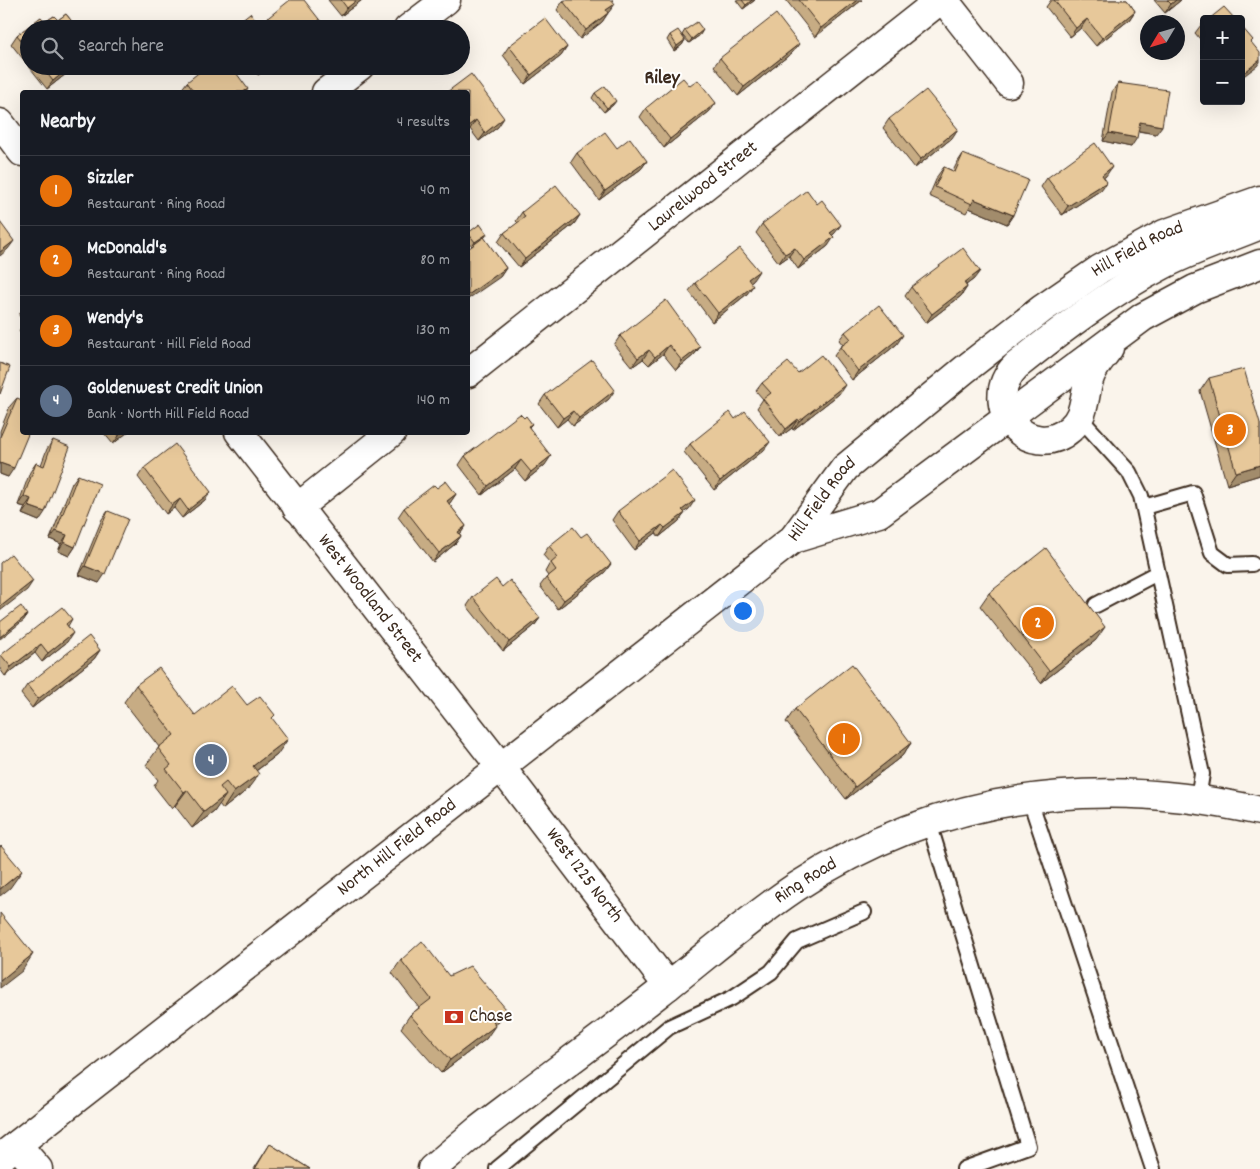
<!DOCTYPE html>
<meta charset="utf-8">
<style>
:root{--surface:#171b24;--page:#20242c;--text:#f1f3f6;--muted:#9ea1a6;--line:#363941;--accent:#db2777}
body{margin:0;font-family:Dekko,sans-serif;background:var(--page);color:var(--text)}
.controls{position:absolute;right:15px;top:15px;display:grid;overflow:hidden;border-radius:5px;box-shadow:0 5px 20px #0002}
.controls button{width:45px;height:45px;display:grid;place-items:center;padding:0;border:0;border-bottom:1px solid var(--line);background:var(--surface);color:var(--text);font:25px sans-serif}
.compass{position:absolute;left:1140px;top:15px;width:45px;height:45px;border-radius:50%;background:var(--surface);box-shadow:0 5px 20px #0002;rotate:232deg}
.you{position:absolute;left:742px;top:610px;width:18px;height:18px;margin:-12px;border:4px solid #fff;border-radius:50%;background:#1a73e8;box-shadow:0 0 0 8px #1a73e833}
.badge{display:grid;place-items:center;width:32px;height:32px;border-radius:50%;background:var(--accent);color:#fff;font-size:16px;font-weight:700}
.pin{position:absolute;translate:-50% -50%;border:2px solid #fff;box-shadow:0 1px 5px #0006}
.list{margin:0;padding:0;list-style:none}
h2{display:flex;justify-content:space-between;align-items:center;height:65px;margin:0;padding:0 20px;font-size:21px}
h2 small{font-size:16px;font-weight:400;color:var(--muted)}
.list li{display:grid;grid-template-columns:32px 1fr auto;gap:15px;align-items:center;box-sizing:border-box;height:70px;padding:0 20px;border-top:1px solid var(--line)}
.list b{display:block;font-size:19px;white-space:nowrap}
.list p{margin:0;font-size:16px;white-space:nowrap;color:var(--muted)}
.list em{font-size:16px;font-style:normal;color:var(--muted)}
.icon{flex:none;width:28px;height:28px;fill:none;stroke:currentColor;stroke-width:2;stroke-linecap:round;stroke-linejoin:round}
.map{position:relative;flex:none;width:1260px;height:1169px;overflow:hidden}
.search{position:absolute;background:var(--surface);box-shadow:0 5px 20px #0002;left:20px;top:20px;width:450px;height:55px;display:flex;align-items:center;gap:12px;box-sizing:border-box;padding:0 18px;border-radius:28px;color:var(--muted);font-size:19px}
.panel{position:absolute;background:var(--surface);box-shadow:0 5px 20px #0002;left:20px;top:90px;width:450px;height:345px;border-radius:5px}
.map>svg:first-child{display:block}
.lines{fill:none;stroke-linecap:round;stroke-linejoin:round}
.service-casing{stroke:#3b2a1e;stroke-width:18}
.minor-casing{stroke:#3b2a1e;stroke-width:31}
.primary-casing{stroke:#3b2a1e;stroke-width:31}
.service{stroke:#fff;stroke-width:14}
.minor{stroke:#fff;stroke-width:28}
.primary{stroke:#fff;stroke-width:28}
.wall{fill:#c7ac84;stroke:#3b2a1e}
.shaded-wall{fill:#a28c6c;stroke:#3b2a1e}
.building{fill:#e7c89a;stroke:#3b2a1e}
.labels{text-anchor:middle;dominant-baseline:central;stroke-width:4;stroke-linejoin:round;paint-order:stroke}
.street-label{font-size:19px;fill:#3b2a1e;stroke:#fff}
.poi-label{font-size:19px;fill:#3b2a1e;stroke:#fff;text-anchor:start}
.neighbourhood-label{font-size:20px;font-weight:bold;fill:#3b2a1e;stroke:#fff}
</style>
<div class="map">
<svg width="1260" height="1169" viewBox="0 0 1260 1169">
<rect width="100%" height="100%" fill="#faf4eb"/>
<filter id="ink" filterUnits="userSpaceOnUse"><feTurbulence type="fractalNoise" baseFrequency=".02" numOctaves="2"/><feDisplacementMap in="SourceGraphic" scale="10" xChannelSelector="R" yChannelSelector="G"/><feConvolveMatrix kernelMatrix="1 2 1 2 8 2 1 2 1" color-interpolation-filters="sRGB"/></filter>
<g filter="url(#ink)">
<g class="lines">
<g class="service-casing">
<path id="service" d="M1080 418 1129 472 1141 496 1202 774 1198 799
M1144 507 1193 493 1212 553 1228 565 1252 564
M1096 605 1157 573
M1029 797C1070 921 1111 1045 1153 1169
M929 823 1028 1146 964 1169
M497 1169 669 1027 732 998 771 972 797 941 864 912"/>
</g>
<g class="minor-casing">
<g id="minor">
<path d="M944 0 1009 83"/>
<path d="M408 29 446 0"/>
<path d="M326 92 360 66"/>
<path d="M0 123 22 152"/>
<path id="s1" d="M468 373 940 0"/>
<path id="s2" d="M239 432 500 766 668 986"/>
<path d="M297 508 392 432"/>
<path d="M17 1145 38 1169"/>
<path id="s3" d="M432 1169 478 1130C538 1084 599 1040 659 993 704 958 748 919 796 887 939 793 1095 774 1260 811"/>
</g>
</g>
<g class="primary-casing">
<g id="primary">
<path d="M1109 348C1102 358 1092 368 1089 380 1083 399 1086 415 1070 429 1030 464 977 405 1016 366 1062 329 1109 293 1161 266 1193 249 1227 239 1260 225"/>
<path d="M793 539 879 513 1143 317 1195 289 1260 264"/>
<path id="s4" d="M0 1158 793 539 845 468 964 370 1042 309 1100 269 1164 234 1260 200"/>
</g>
</g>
<use href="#service" class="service"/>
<use href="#minor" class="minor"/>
<use href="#primary" class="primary"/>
</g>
<path class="wall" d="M328 0H362L341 16Z
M736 0H755L743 9Z
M786 0H862L815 37Z
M1051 0H1127L1135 11 1129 20 1096 46 1081 28 1070 37 1046 7Z
M1154 0H1181L1165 13Z
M563 1 608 13 602 22 580 39 557 10Z
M66 14 78 29H29V66H76L47 89 11 44 17 35 41 17 45 22 54 16 58 20Z
M1204 23V44L1195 33 1201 25Z
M685 30 700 35 689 43 682 35Z
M670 35 685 40 682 45 674 51 667 40Z
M509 46 567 47 561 56 525 84 503 55Z
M1204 48V56L1201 52Z
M793 52 738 96 714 66 720 58Z
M250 66H270L258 75Z
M187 82 248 89 246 92H182L181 90Z
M1118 83 1156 134 1138 131 1131 147 1103 141 1112 92Z
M690 86 716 103 710 111 664 148 640 117 646 108Z
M468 92 498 127 479 141 470 129Z
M595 93 613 105 604 112 592 98Z
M889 119 952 138 915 168 883 128Z
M577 153 647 161 641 169 599 200 571 162Z
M963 154 1013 215 1007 224 969 208 966 213 929 196 938 175 944 167 953 171 957 163Z
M1106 176 1104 177 1101 190 1062 215 1041 187 1047 178Z
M522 212 580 215 574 224 519 267 498 242 504 233 518 223 516 221Z
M762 224 835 233 832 236 828 246 798 269 789 256 779 263 756 233Z
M468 233 487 234 484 238 506 268 500 277 472 246 468 241Z
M974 279 966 285 967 287 961 296 926 323 905 296 911 287Z
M753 280 750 282 747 294 712 322 689 291 695 283Z
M22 310V320L19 315Z
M22 326V335L19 331Z
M845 332 897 344 852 380 834 356 840 347 843 345 839 340Z
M620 336 700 347 694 355 676 370 663 354 649 365 643 359 632 367 614 345Z
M798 373 839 394 793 430 792 428 780 437 757 408 763 399 756 391 762 383Z
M1209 378 1260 424V475L1227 485 1200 391Z
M545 395 609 399 573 426 567 419 557 427 539 404Z
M17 398 8 477 0 474V431L10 406Z
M524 418 532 424 529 427 545 465 525 481 515 469 482 495 459 465 465 456Z
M735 419 764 450 714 490 684 452 690 444Z
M103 432H128L113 444Z
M53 440 39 521 22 514 25 507 18 505 30 472 36 463 41 465 47 449Z
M144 468 205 500 182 518 174 508 166 514 138 477Z
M78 475 75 547 69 556 58 551 61 544 50 539 72 483Z
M437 488 456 494 449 504 466 526 460 534 461 536 455 544 433 562 398 517 404 508Z
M689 509 684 512 685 513 679 521 659 537 656 533 634 550 612 520 618 511Z
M108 511 99 583 79 575 102 519Z
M549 546 605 572 558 609 540 586 546 578 548 576 545 572 550 563 543 555Z
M502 587 540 618 534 626 503 651 467 606 473 597Z
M989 593 1096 640 1041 683 980 606Z
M72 619 68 626 67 642 42 662 35 653 5 676 0 669V657L1 655Z
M100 650 94 659 32 708 21 694 27 685Z
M136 685 195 715 247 705 272 718 277 755 256 771 247 790 223 809 219 804 214 812 192 828 175 806 172 809 154 786 158 780 146 765 159 747 124 702Z
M795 709 911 743 902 756 846 799 786 722Z
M401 960 449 976 506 1009 498 1022 494 1024 486 1039 441 1073 401 1028 410 1015 419 1008 392 973Z
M270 1144 310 1169H254Z"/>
<path class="shaded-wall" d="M357 0H362L341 16 347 8Z
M752 0H755L743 9 746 5Z
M857 0H862L815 37 821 28Z
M1176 0H1181L1165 13 1171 4Z
M615 4 609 12 600 19 606 10Z
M1135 11 1129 20 1096 46 1102 38Z
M608 13 602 22 580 39 586 30Z
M1087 19 1081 28 1070 37 1076 28Z
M703 30 700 35 689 43 692 39Z
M685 40 682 45 674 51 677 46Z
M799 44 793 52 738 96 744 87Z
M567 47 561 56 525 84 531 75Z
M1260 60V62L1257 66 1241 78V75Z
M71 66H76L47 89 53 81Z
M264 66H270L258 75Z
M616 101 613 105 604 112 607 108Z
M716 103 710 111 664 148 670 139Z
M504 118 498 127 479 141 485 133Z
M476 120 470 129 468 130V126Z
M1140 122 1162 126 1156 134 1134 130Z
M958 129 952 138 915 168 921 159Z
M1109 133 1137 138 1131 147 1103 141Z
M647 161 641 169 599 200 605 191Z
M1112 167 1106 176 1096 183 1102 175Z
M1107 182 1101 190 1062 215 1068 206Z
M974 199 1013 215 1007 224 969 208Z
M580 215 574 224 519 267 525 259Z
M841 225 835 233 824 242 830 233Z
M487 234 484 238 472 247 475 242Z
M834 237 828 246 798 269 804 260Z
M14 241 8 249 0 256V252Z
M795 248 789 256 779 263 785 254Z
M506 268 500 277 468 299V295Z
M759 271 753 280 742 288 748 279Z
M980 271 974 279 958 291 964 283Z
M753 286 747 294 712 322 718 313Z
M967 287 961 296 926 323 932 314Z
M903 335 897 344 852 380 858 371Z
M669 345 663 354 649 365 655 357Z
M700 347 694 355 676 370 682 361Z
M649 350 643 359 632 367 638 358Z
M845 385 839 394 793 430 799 421Z
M615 390 609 399 573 426 579 418Z
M573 411 567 419 557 427 563 418Z
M798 419 792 428 780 437 786 429Z
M123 432H128L113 444 119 436Z
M770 442 764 450 714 490 720 481Z
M551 456 545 465 525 481 531 472Z
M521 460 515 469 482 495 488 486Z
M0 463 14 468 8 477 0 474Z
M1260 465V475L1227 485 1236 472Z
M211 492 205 500 182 518 188 510Z
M456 494 450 503 441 510 447 501Z
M24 496 31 499 25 507 18 505Z
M180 499 174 508 166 514 172 505Z
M695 500 689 509 676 518 682 510Z
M28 506 45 512 39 521 22 514Z
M685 513 679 521 659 537 665 528Z
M662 525 656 533 634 550 640 541Z
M466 526 460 534 458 532Z
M56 531 67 535 61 544 50 539Z
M461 536 455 544 433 562 439 553Z
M64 542 75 547 69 556 58 551Z
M611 564 605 572 558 609 564 600Z
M85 566 105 574 99 583 79 575Z
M33 581 27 590 0 611V607Z
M27 615 24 620 0 639V637Z
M540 618 534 626 503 651 509 642Z
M1105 627 1096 640 1041 683 1049 671Z
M73 633 67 642 42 662 48 653Z
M41 644 35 653 5 676 11 667Z
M100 650 94 659 32 708 38 699Z
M288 739 277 755 241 782 253 766Z
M911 743 902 756 846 799 855 787Z
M259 774 247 790 223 809 234 792Z
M187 790 175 806 172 809 184 792Z
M226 795 214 812 192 828 204 812Z
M22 871 10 888 0 896V889Z
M33 954 22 971 0 988V981Z
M506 1009 498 1022 484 1032 493 1020Z
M495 1026 486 1039 441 1073 450 1060Z"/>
<path class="building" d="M290 0H304L322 23 314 29H234L232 27 250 13 259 25Z
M341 0H357L347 8Z
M565 0H613H612L615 4 606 10 608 13 586 30 563 1Z
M742 0H752L746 5Z
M799 0H857L821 28Z
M1054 0H1127L1135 11 1102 38 1087 19 1076 28Z
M1167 0H1176L1171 4Z
M1224 7 1235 19H1209Z
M66 14 78 29H29V50L17 35 41 17 45 22 54 16 58 20Z
M776 14 799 44 744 87 720 58Z
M545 18 567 47 531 75 509 46Z
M697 22 703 30 692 39 685 30Z
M1241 26 1253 40 1251 42 1260 53V60L1241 75Z
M678 30 685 40 677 46 670 35Z
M41 66H71L53 81Z
M207 66H231L248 89 243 92H193H194L187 82Z
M471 74 504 118 485 133 476 120 468 126V92H447Z
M683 78 690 86 698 80 716 103 670 139 646 108Z
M1118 83 1168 90 1162 126 1140 122 1137 138 1109 133Z
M605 86 616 101 607 108 595 93Z
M926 90 958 129 921 159 889 119Z
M605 132 617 148 630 138 647 161 605 191 577 153Z
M1095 143 1112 167 1102 175 1107 182 1068 206 1047 178Z
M963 154 1028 180 1013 215 974 199 972 204 935 187 944 167 955 172Z
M556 185 580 215 525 259 504 233 525 217 522 212Z
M807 190 817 204 822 200 841 225 830 233 834 237 804 260 795 248 785 254 762 224Z
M0 222 14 241 0 252Z
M480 224 487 234 475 242 468 233Z
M484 237 506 268 468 295V249Z
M740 248 759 271 748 279 753 286 718 313 695 283Z
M963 248 980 271 964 283 967 287 932 314 911 287Z
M666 300 700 347 682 361 669 345 655 357 649 350 638 358 620 336Z
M879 305 903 335 858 371 840 347 851 339 845 332Z
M821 355 845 385 799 421 798 419 786 429 763 399 771 393 762 383 788 362 798 373Z
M592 360 615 390 579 418 573 411 563 418 545 395Z
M0 363 10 367 0 394Z
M1244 369 1260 424V465L1236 472 1209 378Z
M17 398 22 400V432H29L14 468 0 463V437Z
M745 411 770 442 720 481 690 444 730 412 735 419Z
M520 414 524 418 526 416 532 424 528 426 551 456 531 472 521 460 488 486 465 456Z
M116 432H123L119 436Z
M53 440 70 447 45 512 28 506 31 499 24 496 36 463 44 466Z
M175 444 211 492 188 510 180 499 172 505 144 468Z
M672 470 695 500 682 510 685 513 665 528 662 525 640 541 618 511Z
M78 475 100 484 75 547 64 542 67 535 56 531Z
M446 481 456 494 447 501 466 526 458 532 461 536 439 553 404 508 434 485 437 488Z
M108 511 128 519 105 574 85 566Z
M573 527 581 537 587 533 611 564 564 600 546 578 556 570 551 563 558 557 549 546Z
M1046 548 1105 627 1049 671 989 593Z
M11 554 33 581 0 607V563Z
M496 579 502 587 510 580 540 618 509 642 473 597Z
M21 606 27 615 0 637V622Z
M62 607 72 619 66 624 73 633 48 653 41 644 11 667 1 655Z
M89 636 100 650 38 699 27 685Z
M852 664 911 743 855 787 795 709Z
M159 668 195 715 232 686 247 705 260 696 275 715 272 718 288 739 253 766 259 774 234 792 226 782 220 787 226 795 204 812 187 790 184 792 166 769 171 765 158 748 174 735 136 685Z
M1 846 22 871 0 889V847Z
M0 913 33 954 0 981Z
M422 941 449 976 470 966 506 1009 493 1020 495 1026 450 1060 410 1015 431 999 401 960Z
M270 1144 310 1169H255Z"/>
</g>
<defs>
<g id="bank-bare" transform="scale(1.5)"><path d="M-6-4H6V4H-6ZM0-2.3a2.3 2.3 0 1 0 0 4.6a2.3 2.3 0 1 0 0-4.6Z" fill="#c8321e" stroke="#fff" stroke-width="2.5" paint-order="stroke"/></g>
</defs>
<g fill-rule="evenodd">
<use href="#bank-bare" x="454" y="1017"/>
</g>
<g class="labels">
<g class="street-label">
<text stroke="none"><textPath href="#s1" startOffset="300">Laurelwood Street</textPath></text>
<text stroke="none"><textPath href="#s4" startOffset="1460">Hill Field Road</textPath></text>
<text stroke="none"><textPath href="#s4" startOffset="1055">Hill Field Road</textPath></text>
<text stroke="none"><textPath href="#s2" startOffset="212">West Woodland Street</textPath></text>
<text stroke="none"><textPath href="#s4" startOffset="504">North Hill Field Road</textPath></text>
<text stroke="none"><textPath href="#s2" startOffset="562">West 1225 North</textPath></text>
<text stroke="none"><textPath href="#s3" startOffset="472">Ring Road</textPath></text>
</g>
<g class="poi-label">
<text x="469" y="1017">Chase</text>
</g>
<g class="neighbourhood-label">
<text x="662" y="79">Riley</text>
</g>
</g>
</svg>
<div class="controls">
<button>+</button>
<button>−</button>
</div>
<svg class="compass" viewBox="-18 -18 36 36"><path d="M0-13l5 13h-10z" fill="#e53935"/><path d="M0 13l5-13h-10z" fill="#9ea1a6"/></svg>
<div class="you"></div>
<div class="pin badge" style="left:844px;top:739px;background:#e8710a">1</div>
<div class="pin badge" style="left:1038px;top:623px;background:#e8710a">2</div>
<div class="pin badge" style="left:1230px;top:430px;background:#e8710a">3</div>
<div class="pin badge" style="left:211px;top:760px;background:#5c6f8a">4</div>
<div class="search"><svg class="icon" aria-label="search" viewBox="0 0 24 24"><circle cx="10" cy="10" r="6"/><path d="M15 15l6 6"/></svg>Search here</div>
<section class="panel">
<h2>Nearby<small>4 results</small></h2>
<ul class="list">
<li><span class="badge" style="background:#e8710a">1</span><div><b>Sizzler</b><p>Restaurant · Ring Road</p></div><em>40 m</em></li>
<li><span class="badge" style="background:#e8710a">2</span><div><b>McDonald's</b><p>Restaurant · Ring Road</p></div><em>80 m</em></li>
<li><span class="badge" style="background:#e8710a">3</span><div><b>Wendy's</b><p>Restaurant · Hill Field Road</p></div><em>130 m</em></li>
<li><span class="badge" style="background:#5c6f8a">4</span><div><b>Goldenwest Credit Union</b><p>Bank · North Hill Field Road</p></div><em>140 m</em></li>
</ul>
</section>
</div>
